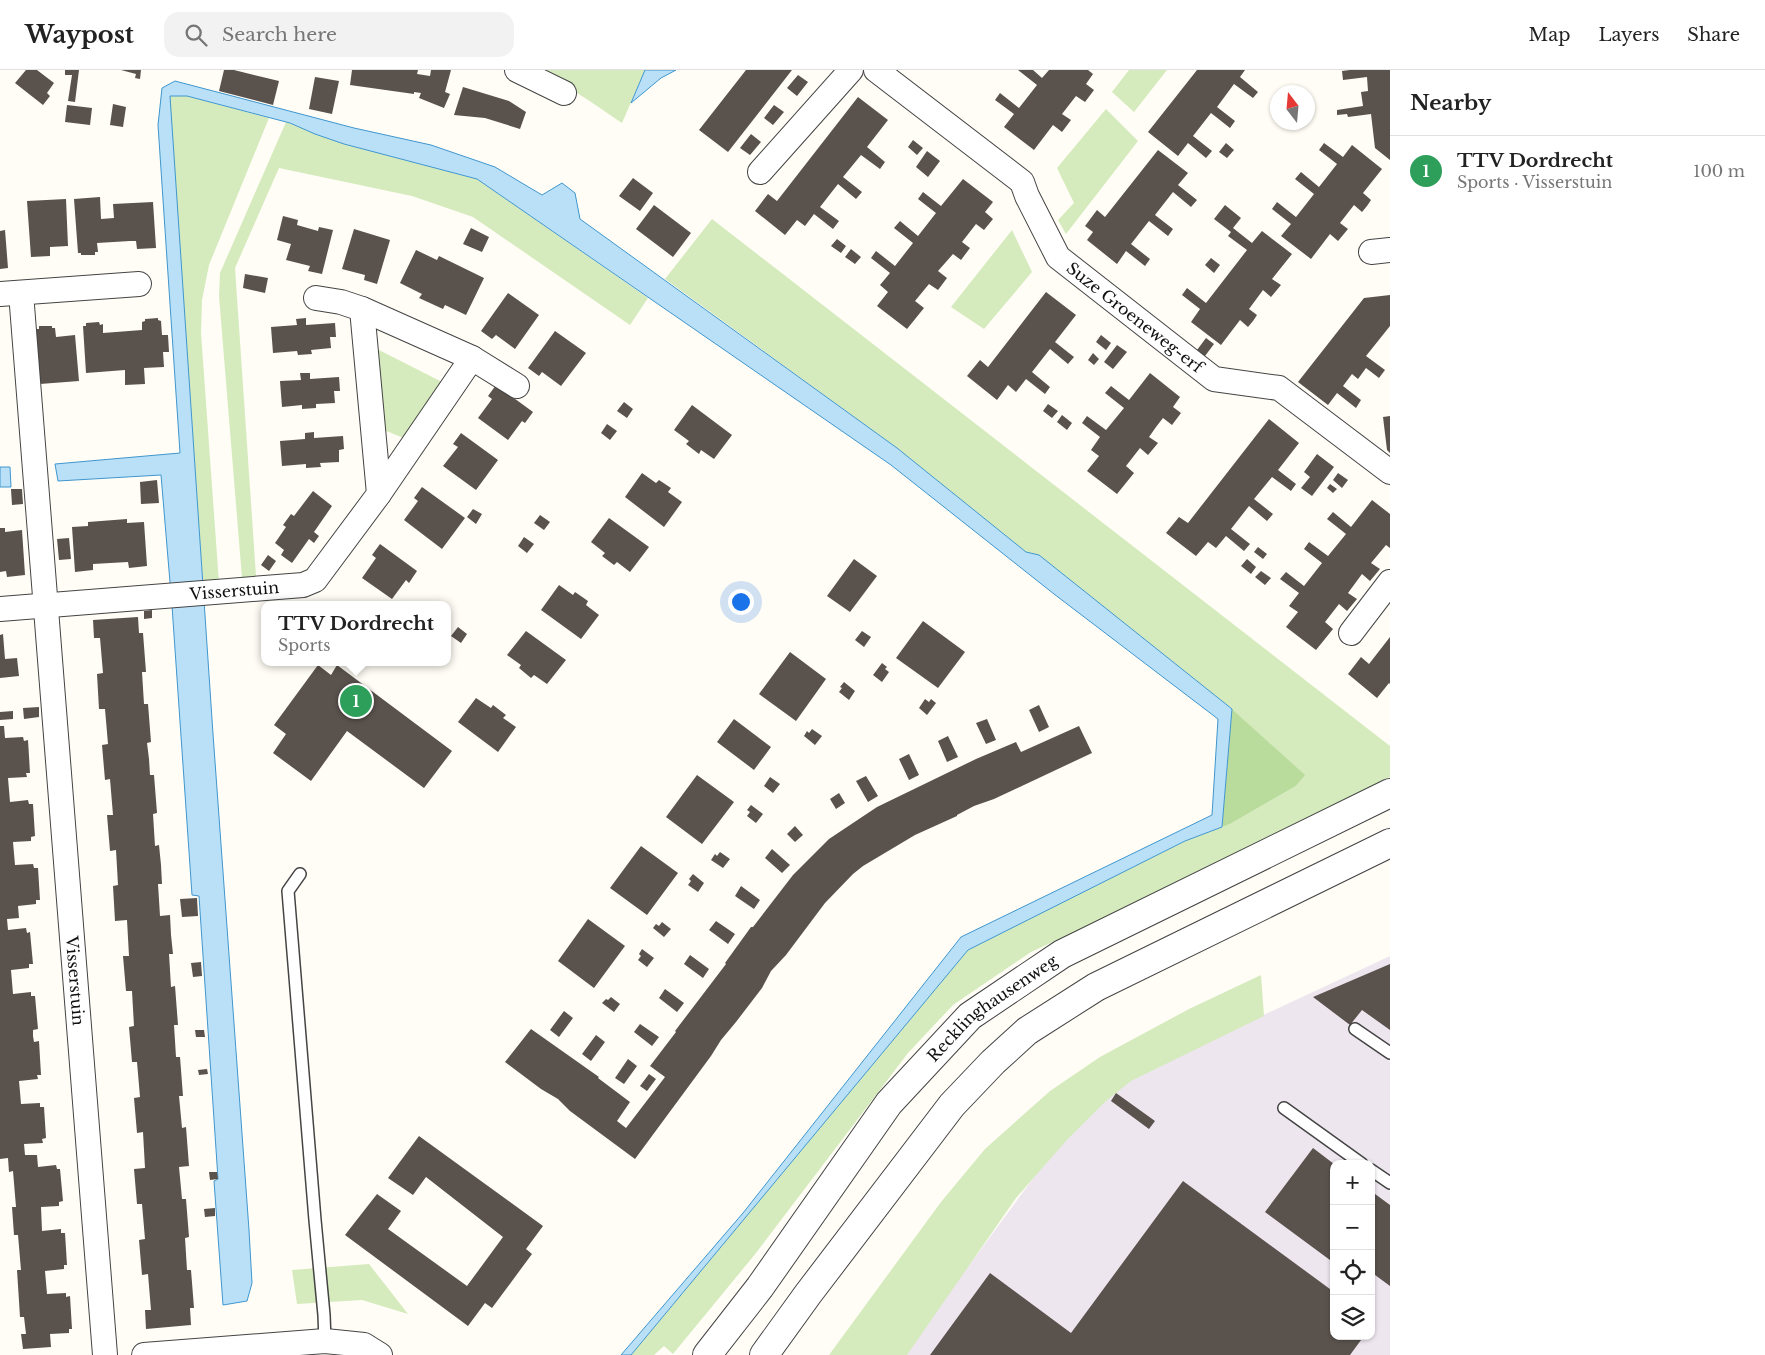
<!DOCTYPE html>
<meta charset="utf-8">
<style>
:root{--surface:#fff;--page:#f2f2f2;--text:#222;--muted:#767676;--line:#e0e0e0;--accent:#b45309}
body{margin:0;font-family:"Libre Baskerville",serif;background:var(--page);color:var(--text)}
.controls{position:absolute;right:15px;bottom:15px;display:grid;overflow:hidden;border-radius:10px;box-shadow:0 1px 4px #0004}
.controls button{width:45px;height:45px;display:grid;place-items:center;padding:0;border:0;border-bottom:1px solid var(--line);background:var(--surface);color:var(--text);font:25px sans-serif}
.compass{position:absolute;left:1270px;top:15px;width:45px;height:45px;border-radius:50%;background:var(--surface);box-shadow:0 1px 4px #0004;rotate:344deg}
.you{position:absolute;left:740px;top:531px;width:18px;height:18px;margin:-12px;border:4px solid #fff;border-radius:50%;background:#1a73e8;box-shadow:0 0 0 8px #1a73e833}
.badge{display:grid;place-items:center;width:32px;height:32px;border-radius:50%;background:var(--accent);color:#fff;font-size:16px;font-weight:700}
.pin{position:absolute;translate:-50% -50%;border:2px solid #fff;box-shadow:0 1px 5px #0006}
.popup{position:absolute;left:261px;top:531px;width:190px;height:65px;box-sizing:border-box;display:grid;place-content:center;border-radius:10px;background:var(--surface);filter:drop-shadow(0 1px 4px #0005);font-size:16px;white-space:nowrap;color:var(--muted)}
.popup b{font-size:19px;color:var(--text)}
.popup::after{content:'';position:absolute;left:50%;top:100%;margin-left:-10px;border:10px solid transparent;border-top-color:var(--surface)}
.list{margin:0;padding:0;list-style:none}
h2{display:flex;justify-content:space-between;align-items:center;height:65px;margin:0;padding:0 20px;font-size:21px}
h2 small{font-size:16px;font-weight:400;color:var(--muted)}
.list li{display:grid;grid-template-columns:32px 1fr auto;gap:15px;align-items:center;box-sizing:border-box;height:70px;padding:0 20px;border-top:1px solid var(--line)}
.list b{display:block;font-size:19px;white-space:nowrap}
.list p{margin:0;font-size:16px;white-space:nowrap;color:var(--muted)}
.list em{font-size:16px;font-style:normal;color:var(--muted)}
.icon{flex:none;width:28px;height:28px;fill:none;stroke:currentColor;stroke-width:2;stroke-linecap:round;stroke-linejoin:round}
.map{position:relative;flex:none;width:1390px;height:1285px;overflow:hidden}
header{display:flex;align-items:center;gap:30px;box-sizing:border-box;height:70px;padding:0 25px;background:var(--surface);border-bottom:1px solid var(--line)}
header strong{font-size:24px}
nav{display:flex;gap:28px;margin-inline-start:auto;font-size:18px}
.search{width:350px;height:45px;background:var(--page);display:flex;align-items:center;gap:12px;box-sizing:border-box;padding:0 18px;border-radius:15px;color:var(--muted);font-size:19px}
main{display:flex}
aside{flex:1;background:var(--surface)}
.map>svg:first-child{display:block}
.industrial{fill:#eee6ef;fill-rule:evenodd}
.green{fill:#d5ebbd}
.forest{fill:#b9dc9c}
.water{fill:#b9e0f7;stroke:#3f96cf}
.building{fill:#5a524d}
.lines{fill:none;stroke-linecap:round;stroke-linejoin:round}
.service-casing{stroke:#444;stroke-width:14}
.minor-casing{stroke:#444;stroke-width:26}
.tertiary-casing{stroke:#444;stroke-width:30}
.service{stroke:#fff;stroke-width:11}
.minor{stroke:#fff;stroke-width:24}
.tertiary{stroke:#fff;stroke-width:28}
.labels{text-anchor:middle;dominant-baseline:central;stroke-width:5;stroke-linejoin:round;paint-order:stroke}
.street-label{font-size:16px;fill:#111;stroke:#fff}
</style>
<header>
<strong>Waypost</strong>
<div class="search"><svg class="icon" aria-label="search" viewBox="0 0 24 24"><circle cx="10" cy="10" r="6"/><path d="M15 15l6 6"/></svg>Search here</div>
<nav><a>Map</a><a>Layers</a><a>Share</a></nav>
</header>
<main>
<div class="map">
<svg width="1390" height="1285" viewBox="0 0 1390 1285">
<rect width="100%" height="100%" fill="#fffdf5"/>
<path class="industrial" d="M1390 886V1285H903L1096 1023ZM1334 1094H1371V1266H1334Z"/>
<path class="green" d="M537 0H645L622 53C594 34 567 15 537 0Z
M1129 0H1167L1134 42 1112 22Z
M169 26H187L269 48 209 195 202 230 201 263 219 513H203Z
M1106 39 1138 71 1066 164 1058 150 1074 133 1057 98Z
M286 52 344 74 477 109 648 228 630 255 473 147 412 126 279 98 235 198 256 506 242 508 219 226 220 203Z
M712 149 1390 676V707L1081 859 1031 882 953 935 908 983 756 1183 673 1284 664 1276 654 1285H631L968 880 1185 771 1230 754 1296 716 1304 705 1232 639 1039 485 1026 482 897 378 665 209Z
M1012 160 1032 202 984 259 951 237Z
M379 280 446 314 406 369 384 360 377 283Z
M1261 905 1264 946 1131 1011 1106 1031 1066 1071 1016 1128 907 1285H829L941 1132 985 1079 1050 1021 1100 987 1189 939Z
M369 1194 408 1244 362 1230 297 1234 292 1200Z"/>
<path class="forest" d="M1232 639 1305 705 1296 716 1230 754 1222 757Z"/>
<path class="water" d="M645 0H676L661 8 631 33Z
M175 11 354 58 431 75 495 97 542 125 562 113 575 123 580 149 897 378 1026 482 1039 485 1232 639 1222 757 1185 771 968 880 631 1285H621L743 1143 961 867 1212 745 1218 649 1054 524 891 395 477 109 344 74 315 64 290 53 187 26H170L213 664 249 1160 252 1213 247 1231 223 1235 214 1111 218 1109 199 826 192 825 172 536 161 405 58 411 55 394 180 383 158 55 162 18Z
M0 397H10L11 417H0Z"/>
<path class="building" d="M26 0H37L54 13 47 23 50 26 43 35 15 13Z
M65 0H79L75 32 68 31 72 5H65Z
M121 0H141L140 9 135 8 136 4Z
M224 0H234L279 11 273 35 219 21Z
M352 0H418L417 4 430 6 431 0H451L445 22 450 24 444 38 419 28 421 23 414 22V24L350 15Z
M746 0H792L728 82 699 60Z
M1018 0H1033L1042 8 1049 0H1088L1093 4 1086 14 1094 20 1085 32 1076 26 1062 44 1071 50 1062 62 1053 55 1034 80 1004 57 1014 44 995 30 1000 23 1019 38 1037 15Z
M1197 0H1245L1240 7 1258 22 1253 28 1234 14 1217 37 1235 51 1230 58 1211 43 1193 66 1212 81 1206 88 1188 73 1178 86 1148 62Z
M1350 0H1390V90L1375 78 1371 44 1348 47 1347 44 1337 45V40L1363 36 1361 22 1368 21 1367 7 1343 10 1342 1Z
M798 5 808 12 797 26 787 18Z
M315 7 339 11 332 44 309 39Z
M463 17 509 31 526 42 520 59 485 48 454 45Z
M858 27 888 50 867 77 885 92 880 99 861 85 843 107 862 122 856 129 838 114 820 137 839 151 833 159 814 144 805 156 797 150 785 165 755 141 768 124 777 131Z
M113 34 126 37 123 57 110 55Z
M67 35 92 38 90 55 65 52Z
M774 35 784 42 773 55 764 48Z
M751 64 761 72 750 85 740 78Z
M913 70 923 78 917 85 908 77Z
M1226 73 1234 80 1227 88 1219 82Z
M1324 73 1343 87 1352 75 1382 99 1363 123 1371 130 1367 136 1362 142 1354 135 1340 153 1348 159 1338 171 1330 164 1311 189 1281 166 1291 154 1272 139 1277 132 1296 147 1314 124 1295 109 1301 102 1319 117 1337 94 1319 80Z
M1158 80 1188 103 1178 115 1197 130 1191 137 1173 122 1155 145 1173 159 1168 166 1149 151 1131 174 1150 189 1145 196 1126 181 1117 194 1087 170 1093 162 1085 156 1097 140 1105 147Z
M927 81 940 91 928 107 916 97Z
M633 108 653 123 640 141 619 126Z
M963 109 993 132 985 142 993 149 984 160 976 154 962 172 970 178 961 190 953 184 938 201 947 208 938 220 929 214 915 231 924 238 907 259 877 236 888 222 880 215 890 203 871 188 876 181 895 196 913 173 894 158 900 151 918 166 936 143 918 129 923 122 941 136Z
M100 127 101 149 114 148 113 134 153 132 156 178 137 179 136 171H130L97 173 98 182H95V185H81V183H78L74 129Z
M66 129 68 176 50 177V186L31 187 27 131Z
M654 135 691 163 673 187 636 159Z
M1225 135 1241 148 1233 158 1252 173 1262 161 1292 184 1272 209 1281 215 1271 227 1263 220 1249 239 1257 245 1253 251 1248 257 1240 250 1221 275 1191 252 1200 239 1182 225 1187 218 1206 233 1247 180 1228 166 1231 162 1214 149Z
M283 146 298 150 297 155 318 161 319 157 333 160 322 204 308 201 310 196 286 190 291 174 277 170Z
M471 158 489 167 482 182 463 174Z
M354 159 390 170 377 214 364 210 365 205 342 199Z
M5 160 8 198 0 199V161Z
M837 169 846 176 841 183 831 176Z
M851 179 861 187 855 194 845 187Z
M416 180 437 190 439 186 484 208 466 245 445 235 443 239 419 228 422 224 400 213Z
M1211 188 1220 195 1214 203 1205 195Z
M245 204 268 208 265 223 243 218Z
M1046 222 1076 245 1055 272 1074 287 1068 294 1050 279 1032 302 1050 317 1045 324 1026 309 1016 322 1008 315 997 330 967 306 980 290 988 297Z
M508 223 539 245 515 279 496 265 492 269 481 261Z
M1390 225V256L1366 286 1385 300 1379 308 1366 298 1358 309 1352 304 1343 316 1361 330 1356 338 1337 323 1328 335 1298 312 1364 228Z
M158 248V250L161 251 162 265H168L169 282H163L164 297 144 298 145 314 125 315V300L86 303 83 256H86V253L99 252 100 255 103 254V263L142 260V252L145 251V249Z
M306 248V255L335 253 336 267H330L331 278 311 280 312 284 298 285 297 281 273 283 271 257 297 255 296 249Z
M39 256H52V258H55L56 267 75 265 79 311 40 314 36 259H39Z
M555 261 586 283 561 316 542 302 539 306 528 298Z
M1101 265 1111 273 1106 280 1096 272Z
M1206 268 1214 274 1205 286 1197 280Z
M1117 275 1127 282 1113 299 1104 292Z
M1093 283 1099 289 1094 295 1088 290Z
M300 303H310V309L339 307 340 321H334L335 333 316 334V338L302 339V335L282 337 280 311 301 310Z
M1150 303 1180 327 1173 337 1181 343 1172 355 1163 348 1156 357 1149 367 1158 373 1148 385 1140 378 1126 396 1134 403 1117 424 1087 401 1099 386 1091 380 1100 367 1082 353 1087 346 1106 360 1124 338 1105 323 1111 316 1129 330Z
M496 315 533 342 525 353 522 351 508 370 478 348 492 329 488 326Z
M624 332 633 339 627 348 617 341Z
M1048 334 1058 341 1052 348 1043 341Z
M692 335 732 365 714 389 701 380 699 384 686 374 689 371 674 360Z
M1062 345 1072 353 1067 360 1057 352Z
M1390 346V383L1387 380 1383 347Z
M1269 349 1299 373 1278 400 1296 414 1291 421 1272 407 1254 429 1273 444 1267 451 1249 436 1231 459 1250 474 1244 481 1226 466 1216 478 1208 472 1196 486 1166 463 1179 447 1188 453Z
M607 354 617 361 610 370 601 363Z
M314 362V368L343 366 344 379 339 380V392L320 393 321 397 306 398V394L282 396 280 371 305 369V363Z
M461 363 498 390 476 420 443 396 458 377 453 374Z
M1317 384 1334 397 1312 426 1301 418 1310 407 1304 402Z
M642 403 656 413 659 410 671 418 668 422 682 432 664 457 625 427Z
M1338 403 1348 410 1342 418 1333 410Z
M157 410 159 433 141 434 140 412Z
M1330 414 1337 419 1333 423 1327 418Z
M422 417 465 448 442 479 404 450 418 431 414 428Z
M11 419H22L23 434 12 435Z
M313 421 332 436 314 462 319 466 314 473 309 469 292 493 281 485 284 480 275 473 286 457 283 455 291 444 294 446Z
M1372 430 1390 444V478L1386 475 1371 493 1380 499 1370 511 1362 504 1348 523 1357 529 1347 541 1339 534 1325 552 1333 559 1316 580 1286 557 1298 542 1289 536 1299 523 1280 509 1286 502 1304 516 1322 493 1304 479 1309 472 1328 486 1346 464 1327 449 1333 442 1351 457Z
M473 439 482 444 476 454 467 447Z
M540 445 550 452 544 460 534 453Z
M609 448 649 477 630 502 617 492 614 495 602 486 605 483 591 472Z
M127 449V453L144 452 147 496 129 498 128 492 93 494V500L75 502 72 457 88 456V452Z
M0 458H5V462L22 460 25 505 7 507 6 501 0 502Z
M524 467 534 474 527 483 518 476Z
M69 468 71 489 59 490 57 469Z
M380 474 417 501 409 513 406 510 392 529 362 508 376 488 372 485Z
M1258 477 1267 484 1263 489 1254 482Z
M268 485 276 491 269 501 261 495Z
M854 489 877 506 850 542 827 526Z
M1247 489 1256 497 1251 504 1241 496Z
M1261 501 1271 508 1265 515 1255 507Z
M559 515 573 525 575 522 588 531 586 535 599 545 581 569 541 540Z
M152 540V548L144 549V541Z
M138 547 139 563H143L146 602H142L144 634H148L151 672 147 673 149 689 150 705H154L157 743 153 744 155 776 159 775 161 795 162 814H158L160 846 170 845 171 865 173 884H169L171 917 175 916 178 955H174L176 987H180L183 1026H179L182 1058 186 1057 189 1096 179 1097 182 1129H186L189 1167 185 1168 187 1200H191L194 1238H190L191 1255 146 1259 145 1240H151L148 1204 142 1205 139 1170 145 1169 142 1134H137L134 1099 145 1098 143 1062 137 1063 134 1028 140 1027 137 992H132L129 957 134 956 132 921H126L123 886H129L127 850 115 851 113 816 118 815 116 780 110 781 107 745H113L110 709 105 710 102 675 108 674 105 639H99L97 604 103 603 100 568H94L93 550Z
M923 551 965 582 938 618 896 588Z
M458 557 467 564 461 573 451 566Z
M526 561 566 590 547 614 534 605 531 608 519 598 521 595 507 585Z
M862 561 871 567 864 577 855 570Z
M3 564 5 589 17 588 19 606 0 608V565Z
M1390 567V614L1389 613 1377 628 1348 604 1361 587 1369 594Z
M790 582 826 609 796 651 759 624Z
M882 593 887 597 885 599 889 602 882 612 873 605Z
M318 595 331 605 337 595 452 681 424 718 347 661 311 711 273 683 286 664 274 655Z
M844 612 855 621 849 630 839 622 842 618 840 617Z
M476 628 491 638 493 635 506 645 503 648 516 657 498 682 458 652Z
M925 629 929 632 931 629 936 633 927 645 919 638Z
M1039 635 1049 657 1039 662 1029 640Z
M39 637V647L24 649 23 638Z
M13 641V649L0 650V642Z
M734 649 771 677 754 700 717 672Z
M987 649 996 670 986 674 976 653Z
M0 656H4L5 668 23 667 24 671 28 670 30 703H26L27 707 8 708 10 732 28 730 29 734H33L35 766 31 767V771L13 772 15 795 33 794 34 798H38L40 830H36V834L18 836 19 848 7 849 8 860 26 858 27 863 30 862 33 894H29V898L11 900 13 924 31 922V926H35L38 959 33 960V966L34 972 39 971 41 1005H37L38 1009 19 1011 20 1022 21 1034 40 1033V1037H44L46 1068 42 1069 43 1073 24 1074 25 1085H37L38 1097 56 1095 57 1099H60L63 1131 59 1132V1136L41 1137 42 1161 61 1159V1163H65L67 1195H64V1199L45 1201 47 1224 66 1223V1227L70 1226 72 1259H69V1263L50 1264 51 1277 23 1279 21 1264H26L24 1247H20L17 1200H21L18 1165H14L12 1137H16L13 1101 9 1102 8 1088 0 1089Z
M1079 656 1092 683 994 729 974 736 957 745V746L915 765 863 796 853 804 825 833 786 885 771 901 762 918 736 952 721 970 711 986 635 1089 570 1041 558 1029 541 1019 505 992 531 959 599 1007 598 1008 630 1032 617 1051 626 1058 665 1007 650 996 676 962 675 961 726 894 725 893 751 857H753L793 805 829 769 877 737 976 689 1016 672 1021 682Z
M812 659 822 666 815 675 804 666 807 661 809 663Z
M948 666 958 687 947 692 938 671Z
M909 684 919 705 909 710 899 689Z
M697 705 734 732 702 774 666 747Z
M866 706 878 726 868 732 856 711Z
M770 707 780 714 773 723 764 716Z
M839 723 845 733 836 739 830 729Z
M751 735 763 744 756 753 747 746 750 742 747 740Z
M795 756 803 765 795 772 787 764Z
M641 776 678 803 647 845 610 818Z
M772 779 790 795 782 803 765 788Z
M720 782 730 789 723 798 711 790 715 784 717 786Z
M693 804 704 813 698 822 688 815 691 811 689 809Z
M741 816 760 830 754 839 735 826Z
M197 828 198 846 182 847 180 829Z
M588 849 625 876 594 918 558 891Z
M716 851 735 864 728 874 709 860Z
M662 852 671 859 664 867 653 858 656 854 659 856Z
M642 879 654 888 647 897 638 890 641 886 639 884Z
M690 885 709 899 703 908 684 894Z
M201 892 202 906 193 907 191 893Z
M1390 894V960L1362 940 1350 955 1313 927Z
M665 919 684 933 677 942 659 928Z
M611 927 620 934 614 942 602 933 606 929 608 930Z
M564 941 573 948 559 967 550 960Z
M640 954 659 967 652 976 634 962Z
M195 960H204L205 967H196Z
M596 965 605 972 591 991 582 984Z
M628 989 637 996 624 1014 615 1008Z
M207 999 208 1004 199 1005 198 1000Z
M649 1004 656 1009 647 1021 640 1016Z
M1116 1023 1155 1051 1149 1059 1111 1031Z
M419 1066 543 1156 526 1179 532 1184 492 1238 485 1233 468 1256 345 1165 377 1124 401 1141 388 1159 467 1216 503 1167 426 1107 413 1125 388 1108Z
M1313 1078 1334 1094V1193L1265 1142Z
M209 1102H217L218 1109 210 1110Z
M1183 1111 1334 1222V1266H1364L1350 1285H930L990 1203 1071 1263Z
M1371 1121 1390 1135V1216L1371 1202Z
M215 1138V1146L205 1147 204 1139Z"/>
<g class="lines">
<g class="service-casing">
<path id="service" d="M300 804 288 821 315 1150 324 1245 325 1271
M1355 959 1390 983
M1284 1038 1362 1094
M1371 1100 1390 1113"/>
</g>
<g class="minor-casing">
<g id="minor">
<path d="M517 0 564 23"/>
<path id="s1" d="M876 0 1022 112 1027 126 1058 187 1214 309 1279 318 1390 402"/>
<path d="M760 102 851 0"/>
<path d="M1371 182 1390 180"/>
<path id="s2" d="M21 223 105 1285"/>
<path d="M0 224 139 214"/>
<path d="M316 228 341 232 362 239 472 288 379 424"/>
<path d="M472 288 517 316"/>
<path id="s3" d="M0 539 303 515 315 510 379 424 362 239"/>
<path d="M1351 563 1390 512"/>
<path d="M144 1285 325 1271 364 1275 380 1285"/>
</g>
</g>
<g class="tertiary-casing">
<g id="tertiary">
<path id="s4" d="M707 1285 760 1217 889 1033 970 946 1062 884 1390 723"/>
<path d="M764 1285 808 1224 952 1035 993 992 1027 961 1096 917 1390 773"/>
</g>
</g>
<use href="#service" class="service"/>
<use href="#minor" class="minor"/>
<use href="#tertiary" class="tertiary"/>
</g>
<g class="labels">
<g class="street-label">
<text stroke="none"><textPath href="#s1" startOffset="365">Suze Groeneweg-erf</textPath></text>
<text stroke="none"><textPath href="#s3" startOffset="235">Visserstuin</textPath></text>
<text stroke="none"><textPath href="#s2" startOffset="690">Visserstuin</textPath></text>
<text stroke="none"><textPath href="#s4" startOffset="452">Recklinghausenweg</textPath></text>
</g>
</g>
</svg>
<div class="controls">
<button>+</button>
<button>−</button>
<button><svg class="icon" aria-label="locate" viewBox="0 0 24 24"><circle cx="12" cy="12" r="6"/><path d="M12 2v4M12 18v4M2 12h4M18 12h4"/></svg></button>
<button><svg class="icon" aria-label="layers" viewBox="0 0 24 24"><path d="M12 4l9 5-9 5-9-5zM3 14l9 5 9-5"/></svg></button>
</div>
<svg class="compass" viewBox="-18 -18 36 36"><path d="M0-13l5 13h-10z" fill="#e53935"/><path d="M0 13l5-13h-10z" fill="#767676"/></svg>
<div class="you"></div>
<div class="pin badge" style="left:356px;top:631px;background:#2e9e5b">1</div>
<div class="popup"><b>TTV Dordrecht</b>Sports</div>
</div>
<aside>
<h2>Nearby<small></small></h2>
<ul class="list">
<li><span class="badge" style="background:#2e9e5b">1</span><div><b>TTV Dordrecht</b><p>Sports · Visserstuin</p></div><em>100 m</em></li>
</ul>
</aside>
</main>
